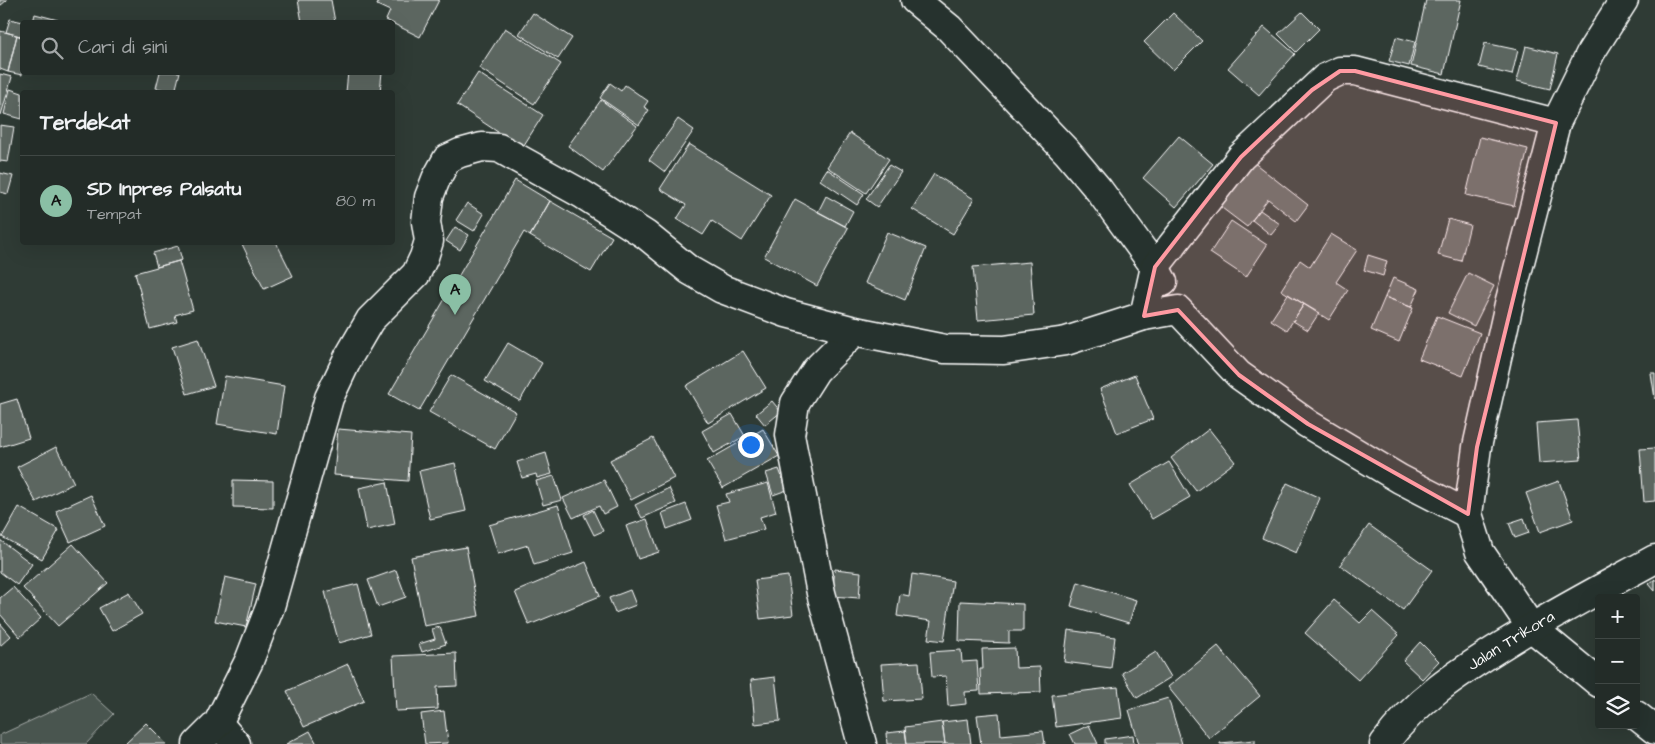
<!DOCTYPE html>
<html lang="id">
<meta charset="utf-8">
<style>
:root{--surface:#232c28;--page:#2f3834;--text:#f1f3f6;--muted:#a3a7a8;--line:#404845;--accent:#8abfa5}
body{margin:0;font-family:"Architects Daughter",sans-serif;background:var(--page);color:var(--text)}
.controls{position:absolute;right:15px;bottom:15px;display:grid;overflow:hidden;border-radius:5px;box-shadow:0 5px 20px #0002}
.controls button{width:45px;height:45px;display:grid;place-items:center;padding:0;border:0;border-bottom:1px solid var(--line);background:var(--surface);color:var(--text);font:25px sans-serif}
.you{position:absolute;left:750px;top:444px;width:18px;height:18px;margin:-12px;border:4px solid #fff;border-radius:50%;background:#1a73e8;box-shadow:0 0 0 8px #1a73e833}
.badge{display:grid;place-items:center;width:32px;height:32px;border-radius:50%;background:var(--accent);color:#111;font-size:16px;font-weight:700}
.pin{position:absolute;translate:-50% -41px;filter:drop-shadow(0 1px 2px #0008)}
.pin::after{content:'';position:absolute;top:26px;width:18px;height:15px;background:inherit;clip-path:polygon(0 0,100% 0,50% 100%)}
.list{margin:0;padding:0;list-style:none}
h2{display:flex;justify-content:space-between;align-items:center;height:65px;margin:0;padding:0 20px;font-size:21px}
h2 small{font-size:16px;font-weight:400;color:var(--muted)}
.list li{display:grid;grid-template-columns:32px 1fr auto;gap:15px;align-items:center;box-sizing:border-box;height:90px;padding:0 20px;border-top:1px solid var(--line)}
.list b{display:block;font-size:19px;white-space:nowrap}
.list p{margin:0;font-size:16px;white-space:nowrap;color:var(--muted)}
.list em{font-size:16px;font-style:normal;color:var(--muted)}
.icon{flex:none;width:28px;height:28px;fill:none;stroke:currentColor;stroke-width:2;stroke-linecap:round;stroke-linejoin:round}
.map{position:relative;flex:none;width:1655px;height:744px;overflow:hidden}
.search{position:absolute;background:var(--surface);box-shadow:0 5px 20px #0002;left:20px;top:20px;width:375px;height:55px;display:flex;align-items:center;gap:12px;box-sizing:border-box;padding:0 18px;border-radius:5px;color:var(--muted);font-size:19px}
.panel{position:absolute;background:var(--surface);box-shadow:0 5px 20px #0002;left:20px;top:90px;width:375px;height:155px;border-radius:5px}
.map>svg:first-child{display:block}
.green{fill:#4a544f;stroke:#a4aaa7}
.building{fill:#5b6661;stroke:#fff}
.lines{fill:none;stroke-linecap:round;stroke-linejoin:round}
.minor-casing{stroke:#fff;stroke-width:31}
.minor{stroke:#26332d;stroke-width:28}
.marked{fill:#ff9aa2;fill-opacity:0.2;stroke:#ff9aa2;stroke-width:4;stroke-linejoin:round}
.labels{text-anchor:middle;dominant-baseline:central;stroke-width:4;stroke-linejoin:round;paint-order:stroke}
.street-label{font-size:16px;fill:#fff;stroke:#26332d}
</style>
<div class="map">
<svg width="1655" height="744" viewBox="0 0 1655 744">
<rect width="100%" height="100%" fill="#2f3b35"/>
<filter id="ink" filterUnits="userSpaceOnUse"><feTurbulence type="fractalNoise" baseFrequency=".02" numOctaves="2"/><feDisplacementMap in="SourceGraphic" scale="10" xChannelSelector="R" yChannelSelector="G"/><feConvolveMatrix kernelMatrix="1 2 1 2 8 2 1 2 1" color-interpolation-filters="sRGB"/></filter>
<g filter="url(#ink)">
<path class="green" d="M91 693 114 714 86 744H0V735Z"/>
<path class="building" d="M0 0H7L0 6Z
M298 0H331L335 22H302Z
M379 0H439L420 37 386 20 390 11 377 5Z
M1426 0H1461L1444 74 1411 66Z
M1302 12 1319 29 1296 52 1278 34Z
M533 13 572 38 558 59 519 34Z
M1173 13 1202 41 1173 70 1144 42Z
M35 14 58 20V22H33Z
M10 19 23 22 22 37 6 32Z
M1264 27 1295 54 1259 95 1228 68Z
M505 28 561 64 534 104 479 68Z
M0 31 17 35 8 72 0 69Z
M17 35 22 37V75L8 72Z
M1396 37 1415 42 1409 66 1389 61Z
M1485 43 1518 50 1512 75 1479 67Z
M1526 46 1558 54 1550 89 1517 81Z
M160 72H180L175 92 156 88Z
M348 72H382L380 92H346Z
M478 73 543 115 522 148 457 105Z
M0 74 12 77 1 115H0Z
M610 83 621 91 625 85 648 101 644 107 649 110 639 125 600 98Z
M10 89 22 93V119L4 114Z
M601 100 637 126 603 172 568 146Z
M678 119 694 130 665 172 649 160Z
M0 125 14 127 8 162 0 161Z
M850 133 889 159 866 193 827 167Z
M1179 136 1213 164 1176 207 1143 178Z
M1480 137 1528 149 1514 206 1466 195Z
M689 144 771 195 742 241 712 221 703 235 677 219 686 205 660 189Z
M1248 158 1308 205 1296 221 1268 199 1247 227 1214 202Z
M889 165 901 172 877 207 866 199Z
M827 169 864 194 857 205 820 180Z
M0 173 13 176 8 194 0 192Z
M934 174 974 199 953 234 912 209Z
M515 180 550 201 530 236 524 232 419 411 389 394Z
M826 196 853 211 845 226 818 212Z
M795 199 848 228 817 286 764 257Z
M550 201 612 237 591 272 530 236Z
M467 203 484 214 474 231 456 220Z
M1260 210 1280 224 1271 235 1252 220Z
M1448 219 1470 225 1461 261 1438 255Z
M1231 221 1267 245 1246 277 1210 253Z
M455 227 469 235 460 250 446 241Z
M887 232 926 248 905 300 865 283Z
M1331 234 1357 250 1336 282 1348 290 1329 320 1281 290 1300 260 1310 267Z
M241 242H276L293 276 264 289Z
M178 246 182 260 157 267 153 253Z
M1368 255 1387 261 1383 276 1364 270Z
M179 261 193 310 175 315 177 322 150 329 135 273Z
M1030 262 1034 315 978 320 973 267Z
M1468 273 1494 286 1474 326 1448 313Z
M1393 278 1419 289 1411 307 1385 297Z
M1288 294 1304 304 1287 330 1271 320Z
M1385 297 1413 308 1399 342 1371 330Z
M1304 304 1319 313 1308 330 1293 321Z
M1437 316 1480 333 1463 376 1419 359Z
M198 339 214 386 187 394 172 347Z
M508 343 542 363 520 401 485 381Z
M743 351 766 388 708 423 686 386Z
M1651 373H1655V399Z
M451 375 516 412 495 449 429 412Z
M1135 375 1153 419 1117 433 1100 389Z
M225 376 284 386 277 434 217 424Z
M17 399 29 438 0 447V404Z
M772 401 781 412 765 425 756 414Z
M732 414 745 436 714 453 702 431Z
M1577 420 1581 460 1539 463 1536 423Z
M338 429 411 435 408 481 334 475Z
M763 429 779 456 723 488 707 461Z
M1209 429 1235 462 1196 491 1171 458Z
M653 438 674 478 631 500 610 460Z
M56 447 74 483 36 502 17 467Z
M1655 448V501L1644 502 1640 449Z
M546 453 552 474 537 478 536 474 522 478 517 462Z
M1169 462 1190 497 1152 519 1130 485Z
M455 463 466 511 430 519 419 471Z
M779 469 787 490 773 495 766 473Z
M554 476 562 500 543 505 536 481Z
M233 480 273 481V508L233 507Z
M604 480 617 507 603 514 599 506 573 518 563 498Z
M1559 481 1573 520 1540 532 1526 493Z
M387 482 395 524 367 530 359 488Z
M768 483 776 512 760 517 764 529 726 539 716 505 729 502 726 494Z
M1287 483 1320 498 1296 553 1262 538Z
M669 488 676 503 642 518 635 505Z
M91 495 105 526 70 542 56 511Z
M686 504 692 520 667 529 662 513Z
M558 505 573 553 534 565 528 545 498 554 489 525Z
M19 507 59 530 42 559 2 537Z
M593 510 603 531 594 535 584 515Z
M1524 518 1529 533 1515 538 1509 523Z
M647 519 659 552 638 559 626 526Z
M1369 525 1432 570 1403 610 1340 565Z
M0 540 32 564 17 585 0 572Z
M73 544 108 583 58 626 23 588Z
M466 547 479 616 424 626 411 557Z
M586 562 600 596 529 625 515 592Z
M835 569 861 572 859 598 832 596Z
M396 570 406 597 378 607 368 580Z
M912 574 953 581 944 641 928 639 931 621 897 616 900 594 909 596Z
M788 576 793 615 760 619 755 580Z
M225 577 256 584 246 627 215 621Z
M1655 579V591L1649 584Z
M1078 582 1136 600 1129 623 1071 606Z
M358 584 371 634 339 643 325 592Z
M13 587 41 618 20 637 0 614V598Z
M630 590 636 605 615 613 609 598Z
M129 592 142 614 112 631 99 608Z
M1334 600 1360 623 1372 611 1399 635 1358 680 1305 633Z
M960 601 1023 604V631H1009V643L959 641Z
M0 623 11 636 0 646Z
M440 627 446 644 422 652 419 644 435 639 432 629Z
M1068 630 1115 637 1111 668 1064 662Z
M1420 642 1439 661 1422 679 1403 661Z
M1218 646 1260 696 1209 738 1168 687Z
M1015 648 1016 668 1040 667 1041 692 981 694 980 669H983L982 649Z
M961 650 962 662 977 661 979 691 965 692 966 704 948 706 946 676 932 677 930 652Z
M1156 652 1171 677 1137 698 1122 673Z
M456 653 457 686 437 687 438 709 396 711 393 656Z
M919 662 922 699 884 701 881 664Z
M348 664 364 701 304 727 287 691Z
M775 677 780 721 755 724 751 680Z
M1118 687 1122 718 1056 727 1052 695Z
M1168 698 1182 744H1139L1129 710Z
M444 711 448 743 425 744 421 714Z
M999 713 1001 735 1043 731 1045 744H981L977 715Z
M968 719 971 744H945L942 722Z
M942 722 945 744H907L905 727Z
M146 723 167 744H124Z
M1089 725 1098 744H1075L1070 734Z
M310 731 317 744H286Z
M905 731 907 744H887L886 733Z
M1133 735 1134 744H1105V739Z
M1255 740V744H1220V743Z"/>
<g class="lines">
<g class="minor-casing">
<g id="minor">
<path d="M915 0 949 28 1067 152 1099 190 1155 267 1163 282"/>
<path d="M1144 316 1155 267 1241 157 1325 78 1340 71H1355L1556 123"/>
<path d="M855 331 816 370 795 403 790 435 821 593 862 744"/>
<path d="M1599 683 1531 627 1480 552 1468 514 1477 447 1509 304 1556 123 1591 52 1624 0"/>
<path d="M1636 715 1655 730"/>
<path d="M218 723 236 744"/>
<path d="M197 744 218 723 249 661 270 607 329 398 349 356 370 320 416 274 424 257 429 241 426 222 429 197 436 179 447 159 460 153 482 147 499 148 582 194 646 235 689 270 722 289 786 313 855 331 945 349 1004 350 1066 341 1144 316 1178 310 1239 375 1308 424 1400 479 1468 514"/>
<path id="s1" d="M1384 744C1415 701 1458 673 1503 645 1552 614 1604 587 1655 559"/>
</g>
</g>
<use href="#minor" class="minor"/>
</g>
</g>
<path class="marked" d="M1340 71H1355L1556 123 1477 447 1468 514 1308 424 1239 375 1178 310 1144 316 1155 267 1217 187 1241 157 1312 90Z"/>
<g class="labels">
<g class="street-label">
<text stroke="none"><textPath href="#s1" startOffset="165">Jalan Trikora</textPath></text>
</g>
</g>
</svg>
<div class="controls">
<button>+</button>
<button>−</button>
<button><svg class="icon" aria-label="layers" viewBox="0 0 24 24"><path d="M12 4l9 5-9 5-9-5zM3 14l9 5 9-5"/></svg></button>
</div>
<div class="you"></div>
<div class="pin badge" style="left:455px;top:315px">A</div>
<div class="search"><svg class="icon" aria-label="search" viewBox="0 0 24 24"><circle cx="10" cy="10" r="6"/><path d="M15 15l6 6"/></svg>Cari di sini</div>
<section class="panel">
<h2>Terdekat<small></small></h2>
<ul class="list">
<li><span class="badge">A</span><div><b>SD Inpres Palsatu</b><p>Tempat</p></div><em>80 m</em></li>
</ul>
</section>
</div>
